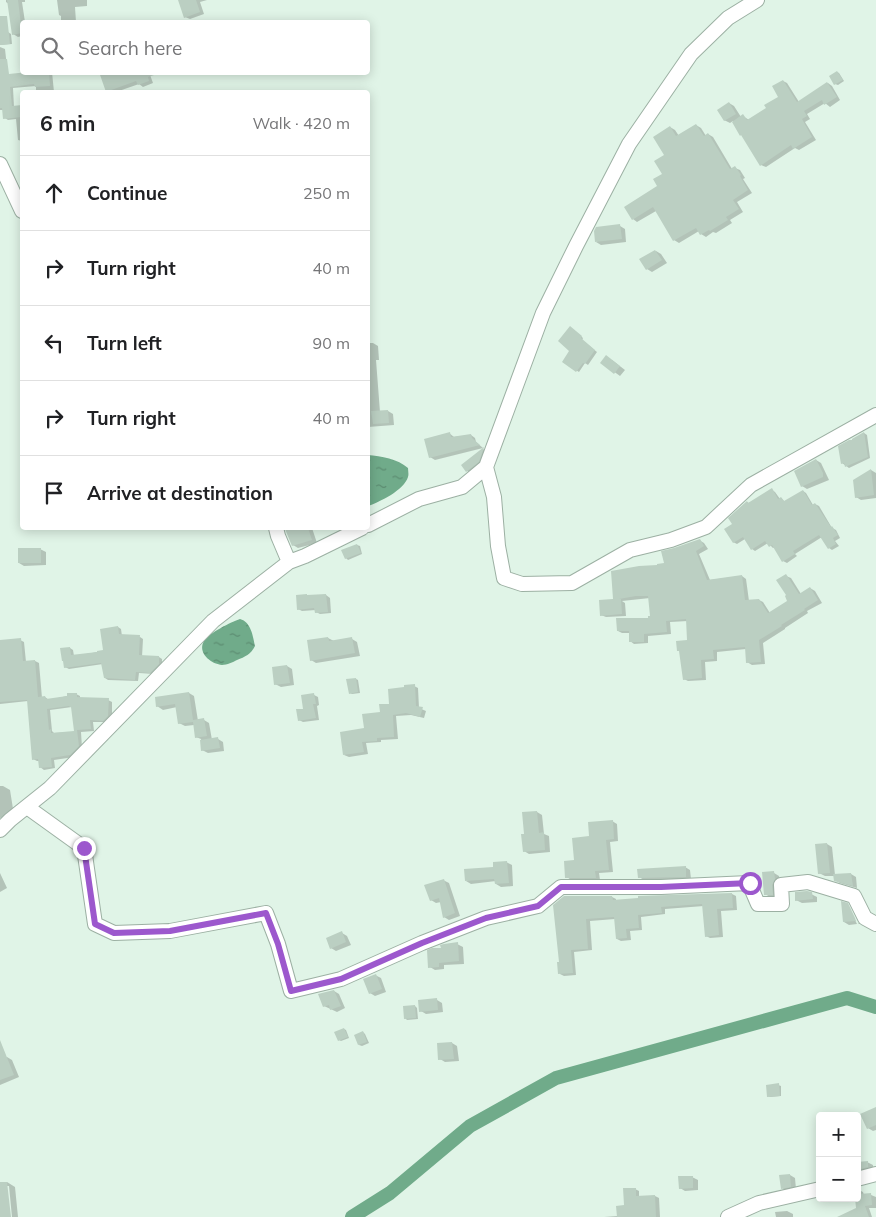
<!DOCTYPE html>
<meta charset="utf-8">
<style>
:root{--surface:#fff;--page:#f6f6f6;--text:#202124;--muted:#757577;--line:#e0e0e0}
body{margin:0;font-family:Mulish,sans-serif;background:var(--page);color:var(--text)}
.controls{position:absolute;right:15px;bottom:15px;display:grid;overflow:hidden;border-radius:5px;box-shadow:0 2px 12px #0003}
.controls button{width:45px;height:45px;display:grid;place-items:center;padding:0;border:0;border-bottom:1px solid var(--line);background:var(--surface);color:var(--text);font:25px sans-serif}
.stop{position:absolute;width:15px;height:15px;margin:-11px;border:4px solid #9c58cd;border-radius:50%;background:#fff}
.stop.end{background:#9c58cd;border-color:#fff;box-shadow:0 1px 5px #0008}
.list{margin:0;padding:0;list-style:none}
h2{display:flex;justify-content:space-between;align-items:center;height:65px;margin:0;padding:0 20px;font-size:21px}
h2 small{font-size:16px;font-weight:400;color:var(--muted)}
.list li{display:grid;grid-template-columns:32px 1fr auto;gap:15px;align-items:center;box-sizing:border-box;height:75px;padding:0 20px;border-top:1px solid var(--line)}
.list b{display:block;font-size:19px;white-space:nowrap}
.list em{font-size:16px;font-style:normal;color:var(--muted)}
.icon{flex:none;width:28px;height:28px;fill:none;stroke:currentColor;stroke-width:2;stroke-linecap:round;stroke-linejoin:round}
.map{position:relative;flex:none;width:876px;height:1217px;overflow:hidden}
.search{position:absolute;background:var(--surface);box-shadow:0 2px 12px #0003;left:20px;top:20px;width:350px;height:55px;display:flex;align-items:center;gap:12px;box-sizing:border-box;padding:0 18px;border-radius:5px;color:var(--muted);font-size:19px}
.panel{position:absolute;background:var(--surface);box-shadow:0 2px 12px #0003;left:20px;top:90px;width:350px;height:440px;border-radius:5px}
.map>svg:first-child{display:block}
.water{fill:url(#water-ripples)}
.shadow{fill:#0003;fill-rule:evenodd}
.lines{fill:none;stroke-linecap:round;stroke-linejoin:round}
.canal{stroke:#70ab8a;stroke-width:14}
.building{fill:#bbcfc2;fill-rule:evenodd}
.street-casing{stroke:#9cb0a3;stroke-width:16}
.street{stroke:#fff;stroke-width:14}
.route{stroke:#9c58cd;stroke-width:6}
</style>
<div class="map">
<svg width="876" height="1217" viewBox="0 0 876 1217">
<defs>
<pattern id="water-ripples" width="26" height="14" patternUnits="userSpaceOnUse" patternTransform="scale(1.25)"><rect width="26" height="14" fill="#70ab8a"/><path d="M2 4q2-2 4 0t4 0M15 11q2-2 4 0t4 0" fill="none" stroke="#5c8c71"/></pattern>
</defs>
<rect width="100%" height="100%" fill="#e0f4e7"/>
<path class="water" d="M368 455C381 456 398 459 408 468 408 471 409 474 408 477 404 490 380 502 368 506Z
M240 619C251 622 253 636 255 646 251 654 245 657 237 660 233 662 227 665 222 665 211 664 197 653 204 641 209 633 231 622 240 619Z"/>
<path class="shadow" d="M6 0H25V2H22L25 22H22V36L18 37 13 34 9 4 6 2Z
M57 0H87V6L75 7 76 22H61V16L59 15Z
M179 0H207L200 2 204 14 190 19 185 17Z
M8 32 11 34 12 44 0 45V33Z
M0 47 5 49 8 76 34 72H52L54 92H36V86L13 88 14 107 22 106V141L18 140 16 119 8 120 5 118 4 110H0Z
M91 72H106V74L96 75Z
M149 72 153 83 143 87 139 84 116 92H109L107 91Z
M837 72 839 73 844 81 838 85 835 84Z
M783 81 787 83 799 102 828 83 832 86 840 100 830 107 825 103 807 114 810 119 805 122 816 140 799 150 795 148 766 167 761 165 733 121 730 123 724 120 729 103 734 106 741 117 743 116 749 120 768 108 780 97Z
M696 125 701 128 706 136 708 134 713 137 732 169 735 168 740 170 745 178 743 179 752 193 737 202 743 212 730 220 732 223 716 233 713 232 706 237 701 234 699 231 679 243 674 240 656 211 637 222 633 219 659 186 664 174 665 155 670 127 675 130 679 136Z
M620 226 625 229 626 242 601 245 596 242Z
M656 251 661 254 667 263 652 272 647 269Z
M572 329 583 338 582 340 597 352 588 365 585 363 579 372 563 362 571 351Z
M368 343H373L378 346 379 360H376L380 412 388 411 393 414 394 425 368 427V447Z
M612 360 625 370 620 376 602 363Z
M449 433 454 437 471 435 475 438 476 442 483 448 435 460 430 457Z
M864 433 867 435 870 458 849 468 842 463 853 439Z
M484 449 486 450 481 463 469 472 467 471 463 465Z
M816 460 821 463 829 480 807 489 802 486Z
M871 470 876 473V498L861 500 856 497Z
M772 490 775 492 780 499 781 498 785 502 803 491 806 493 813 505 815 504 819 506 832 528 836 530 840 538 835 541 839 546 832 550 829 548 822 537 795 554 797 556 787 563 783 561 775 547 773 548 768 543 755 551 752 549 745 539 737 544 733 542V524L747 502 749 503Z
M293 528H312L317 543 298 548 293 545 287 529Z
M699 540 704 543 708 549 699 554 710 580 742 576 746 579 749 601 759 600 763 602 770 613 789 601 786 576 791 578 801 594 810 588 815 591 822 603 807 611 808 613 785 628V629L763 643 765 664 752 665 747 662 746 649 717 652V661L705 662 706 680 688 681 684 679 689 641 688 621 670 622 671 634 648 636V643L634 644 630 641V633H622L618 631 649 619 651 617 650 598 622 601 625 603 626 616 606 617 601 615 614 601Z
M357 545 360 546 362 554 348 560 346 558Z
M40 549 46 552V565L24 566 19 563Z
M326 595 330 598 331 613 320 614 316 612V610L302 611 298 609Z
M118 627 121 629 122 636 140 637 143 639 142 657H159L162 659V666L154 674 139 673 138 681 108 680 105 678 103 664 69 669 65 667 70 648 73 650 74 656 104 651Z
M328 638 334 641 352 639 357 642 360 656 316 663 311 660Z
M20 640 24 642 26 662 35 661 39 663 42 698 45 697 49 700 76 694 80 696V699L108 700 112 702V718L107 722H93L94 731 81 732 82 748 74 757 54 760 55 768 44 770 40 767 39 761H37L33 759 28 701 0 704V642ZM72 707 75 732 54 733 52 731 50 710Z
M287 666 292 669 294 685 281 687 275 684Z
M356 679 358 680 360 693 352 694 350 693Z
M414 686 418 688 419 708 426 711 424 718 411 715 396 716 398 739 381 740V742L366 743 368 754 349 757 344 755 365 729 391 705Z
M189 693 194 696 198 721 204 720 209 723 212 740 218 739 223 742 224 751 208 753 202 750 201 739 196 737 194 725 185 726 179 723 177 707 163 710 157 706Z
M314 695 318 697 319 705 317 706 319 720 303 722 299 720 304 710Z
M0 786H3L10 790 14 815 12 816 0 818Z
M537 812 542 815 544 834 549 836 550 852 529 854 524 851 526 835 524 813Z
M612 821 617 824 618 841 610 842 613 872 599 873 600 880H571L567 877 590 837Z
M827 844 832 847 835 875 851 874 856 877 857 888 840 883 835 880 834 876H825L819 873Z
M506 862 512 865 513 886 501 887 496 884V881L471 884 466 881Z
M685 867 690 870 691 879 644 880 639 877Z
M0 873 7 888 0 892Z
M774 873 779 876 780 882 778 897H770L765 894Z
M443 880 449 883 460 916 449 920 444 917 441 902 436 903 431 900Z
M732 894 736 896 737 910 721 911 723 937 710 938 706 936 704 906 665 909V914L641 917 642 930 630 931 631 940 621 941 617 939 615 919 590 921 592 950 574 952 576 975 564 976 560 974V963L554 906 612 897 616 899V901Z
M811 894 817 897V902L802 903 796 900Z
M847 904 857 924 849 925 844 922Z
M851 906 853 908 860 924H858L859 923Z
M342 933 347 936 351 945 336 951 331 948Z
M457 944 463 947 464 964 444 965V969L435 970 430 967 442 949Z
M375 975 381 978 386 992 375 996 370 993Z
M334 991 339 994 345 1008 337 1012 324 1006Z
M437 1000 442 1003 443 1012 426 1014 421 1011Z
M415 1006 417 1008 418 1019 407 1020 405 1018 404 1007Z
M344 1029 346 1030 349 1038 341 1041 339 1040Z
M363 1032 365 1034 369 1043 362 1046 359 1045Z
M452 1043 457 1046 459 1061 445 1062 440 1059Z
M7 1057 12 1060 19 1077 0 1085V1060Z
M778 1085 781 1086V1096L770 1097 768 1096Z
M876 1108V1130L873 1131 868 1128Z
M816 1161H820V1179L817 1178Z
M867 1162 873 1165V1170L857 1175V1163Z
M790 1175 795 1178 796 1189 787 1191 782 1188 781 1176Z
M692 1177 698 1180V1190L685 1191 680 1188Z
M7 1182 15 1187 18 1217H12L9 1186H6L9 1217H0V1183Z
M635 1189 639 1191V1197L655 1196 659 1198 660 1217H604L618 1216 625 1207Z
M857 1189 863 1192 864 1195H871L876 1197V1208H869L872 1217H840L857 1209Z
M787 1211 793 1214V1217H776L775 1212Z"/>
<g class="lines">
<path class="canal" d="M352 1217 390 1193 470 1126 556 1078 847 998 876 1007"/>
</g>
<path class="building" d="M7 0H18L22 33 12 35Z
M178 0H196L200 12 184 18Z
M0 16H7L10 44 0 45Z
M0 59H7L9 74 28 72H49L50 86 35 87 34 84 10 87 12 106 22 105V117L3 119 2 108H0Z
M837 71 843 80 834 85 829 76Z
M99 72H157V74L148 77 149 81 138 85 136 81 106 92Z
M783 80 797 102 827 82 837 97 824 105 822 100 804 111 807 116 802 119 812 137 793 149 791 145 760 166 741 135 740 136 732 122 743 114 747 120 766 108 764 105 778 97 772 86Z
M729 102 736 114 724 121 717 110Z
M696 124 704 136 708 133 730 169 735 166 741 175 740 176 748 190 733 200 739 209 726 217 728 220 710 231 709 230 700 235 696 228 673 241 653 207 632 220 624 207 657 186 653 179 662 174 654 161 664 155 653 137 670 126 676 136Z
M620 224 622 239 595 242 594 231 596 227Z
M655 250 662 260 646 270 639 259Z
M570 326 582 336 581 338 595 350 585 364 583 363 576 372 562 362 569 351 558 341Z
M606 355 620 366 614 374 600 363Z
M388 410 389 423 373 424 371 411Z
M450 432 451 437 471 434 472 438 480 445 429 458 424 439Z
M864 432 868 457 845 467 844 463 841 464 838 446 849 440H852V439Z
M484 447 479 462 466 472 461 465Z
M816 459 823 473V477L801 487 794 471Z
M871 469 874 495 855 498 853 480Z
M772 488 778 499 781 497 784 501 803 490 812 505 815 503 831 527 832 526 838 535 833 538 836 544 828 549 819 535 793 551 795 554 782 562 772 545 769 547 765 541 751 550 743 537 733 543 724 529 732 524 728 518 747 501 748 503Z
M289 528H308L312 540 292 546 285 529Z
M700 539 704 546 696 551 707 580 742 575 745 600 759 599 768 613 787 601 785 596 786 595 776 580 786 574 799 594 810 587 818 600 804 609 805 610 781 625 782 626 759 640 761 662 746 663 745 647 713 650 714 659 701 660 702 678 683 680 679 651H677L676 641 687 640 686 619 666 621 667 632 644 634V642H629V631H617L616 618H648V616H650L648 596H636L619 599H621L622 614 600 616 599 600 613 599 611 571 639 566 657 565V564L664 563 661 551 674 548Z
M357 544 361 553 345 559 341 550Z
M18 548H41V563H18Z
M307 594V595L326 594 328 612 315 613 314 608 297 610 296 595Z
M118 626 119 634 140 635 139 655 159 656V664L150 673 136 672 135 680 104 678 101 663 64 668 63 661H62L60 648 70 647 71 655 97 652V651L103 650 100 629Z
M328 637 329 641 352 637 355 653 310 661 307 640Z
M21 638 23 661 35 660 38 697 45 696 46 699 67 696V693H77V697L109 698 108 716 103 721 90 720 91 729 77 730 79 746 70 755 51 758 52 767 39 768 38 759 32 760 27 700 0 702V640ZM69 706 70 707H71L74 731 51 733V729L49 730 47 709Z
M287 665 290 683 274 685 272 667Z
M356 678 358 692 349 694 346 679Z
M415 684 416 706 423 707 420 717 406 713 393 715 394 737 377 738V741L362 742 364 752 343 755 340 732 364 728 362 714 380 712 379 704H389L388 689 404 687V685Z
M189 692 193 720 204 718 207 736 195 738 193 722 178 724 175 704 156 707 155 697Z
M314 693 316 704H313L316 718 298 721 296 709H303L301 695Z
M218 737 220 748 201 751 200 740Z
M537 811 539 833 544 832 545 850 523 852 521 834H524L522 812Z
M613 820 614 839 606 840 609 870 595 871 596 878H565L564 861 574 860 572 838 589 836 588 822Z
M827 843 830 873 818 874 815 844Z
M507 861 509 883 495 884 494 879 465 881 464 869 493 867V862Z
M686 866V877L638 878 637 869Z
M774 871 775 879 772 885 773 895H764L762 872Z
M851 873 853 886 834 881 833 874Z
M444 879 455 913 443 918 439 898 430 901 424 885Z
M807 891 812 892 813 899 795 901V892Z
M732 893 733 908 717 909 719 935 705 937 702 904 661 907 662 913 638 915 639 928 626 929 627 938 616 939 614 917 586 919 588 949 571 950 573 973 558 974 557 962H559L553 905 564 896H612L613 900 638 898V896Z
M841 901 848 903 855 918 856 921 843 922Z
M342 931 346 942 330 949 326 938Z
M458 942 459 961 439 963V967L428 968 427 950 432 948H441L440 945 444 944Z
M376 974 382 989 369 994 363 979Z
M334 990 341 1006 330 1010 329 1005 323 1007 318 994Z
M437 998 438 1010 419 1012 418 1000Z
M415 1005 416 1018 404 1019 403 1006Z
M344 1028 348 1037 338 1041 334 1032Z
M363 1031 367 1042 358 1045 354 1035Z
M0 1040 14 1075 0 1080Z
M452 1042 454 1059 438 1060 437 1043Z
M779 1083 780 1096 767 1097 766 1085Z
M876 1107V1125L867 1129 860 1114Z
M868 1161V1167L857 1170V1162Z
M790 1174 791 1187 781 1189 779 1175Z
M678 1176H693V1188L679 1189Z
M0 1182H7L11 1217H0Z
M623 1188H636V1196L655 1195 656 1217H617L616 1206 624 1205Z
M857 1188 860 1194 871 1193 872 1205 865 1206 869 1217H837L856 1208 855 1198H857Z"/>
<g class="lines">
<g class="street-casing">
<path id="street" d="M0 164 22 211
M486 467 494 497 498 546 504 578 522 584 572 583 630 550 671 540 706 527 751 485 876 415
M368 525 419 499 462 487 486 467 543 313 576 246 629 144 691 54 728 18 757 0
M276 528 278 536 289 562
M27 807 84 848 95 924 114 933 170 931 266 913 278 944 291 991 341 979 422 943 486 918 538 906 561 887H661L749 883 758 904H782L781 885 808 882 854 896 865 918 876 924
M0 830 10 820 50 788 213 621 289 562 305 556 362 528
M857 1179 876 1174
M728 1217 759 1203 820 1189"/>
</g>
<use href="#street" class="street"/>
</g>
<g class="lines">
<path class="route" d="M84 848 95 924 114 933 170 931 266 913 278 944 291 991 341 979 422 943 486 918 538 906 561 887H661L750 883"/>
</g>
</svg>
<div class="controls">
<button>+</button>
<button>−</button>
</div>
<div class="stop" style="left:750px;top:883px"></div>
<div class="stop end" style="left:84px;top:848px"></div>
<div class="search"><svg class="icon" aria-label="search" viewBox="0 0 24 24"><circle cx="10" cy="10" r="6"/><path d="M15 15l6 6"/></svg>Search here</div>
<section class="panel">
<h2>6 min<small>Walk · 420 m</small></h2>
<ul class="list">
<li><svg class="icon" aria-label="ahead" viewBox="0 0 24 24"><path d="M12 20V5M6 11l6-6 6 6"/></svg><div><b>Continue</b></div><em>250 m</em></li>
<li><svg class="icon" aria-label="right" viewBox="0 0 24 24"><path d="M7 20v-9h11M14 6l5 5-5 5"/></svg><div><b>Turn right</b></div><em>40 m</em></li>
<li><svg class="icon" aria-label="left" viewBox="0 0 24 24"><path d="M17 20v-9H6M10 6l-5 5 5 5"/></svg><div><b>Turn left</b></div><em>90 m</em></li>
<li><svg class="icon" aria-label="right" viewBox="0 0 24 24"><path d="M7 20v-9h11M14 6l5 5-5 5"/></svg><div><b>Turn right</b></div><em>40 m</em></li>
<li><svg class="icon" aria-label="arrive" viewBox="0 0 24 24"><path d="M6 21V4h12l-3 4 3 4H6"/></svg><div><b>Arrive at destination</b></div></li>
</ul>
</section>
</div>
